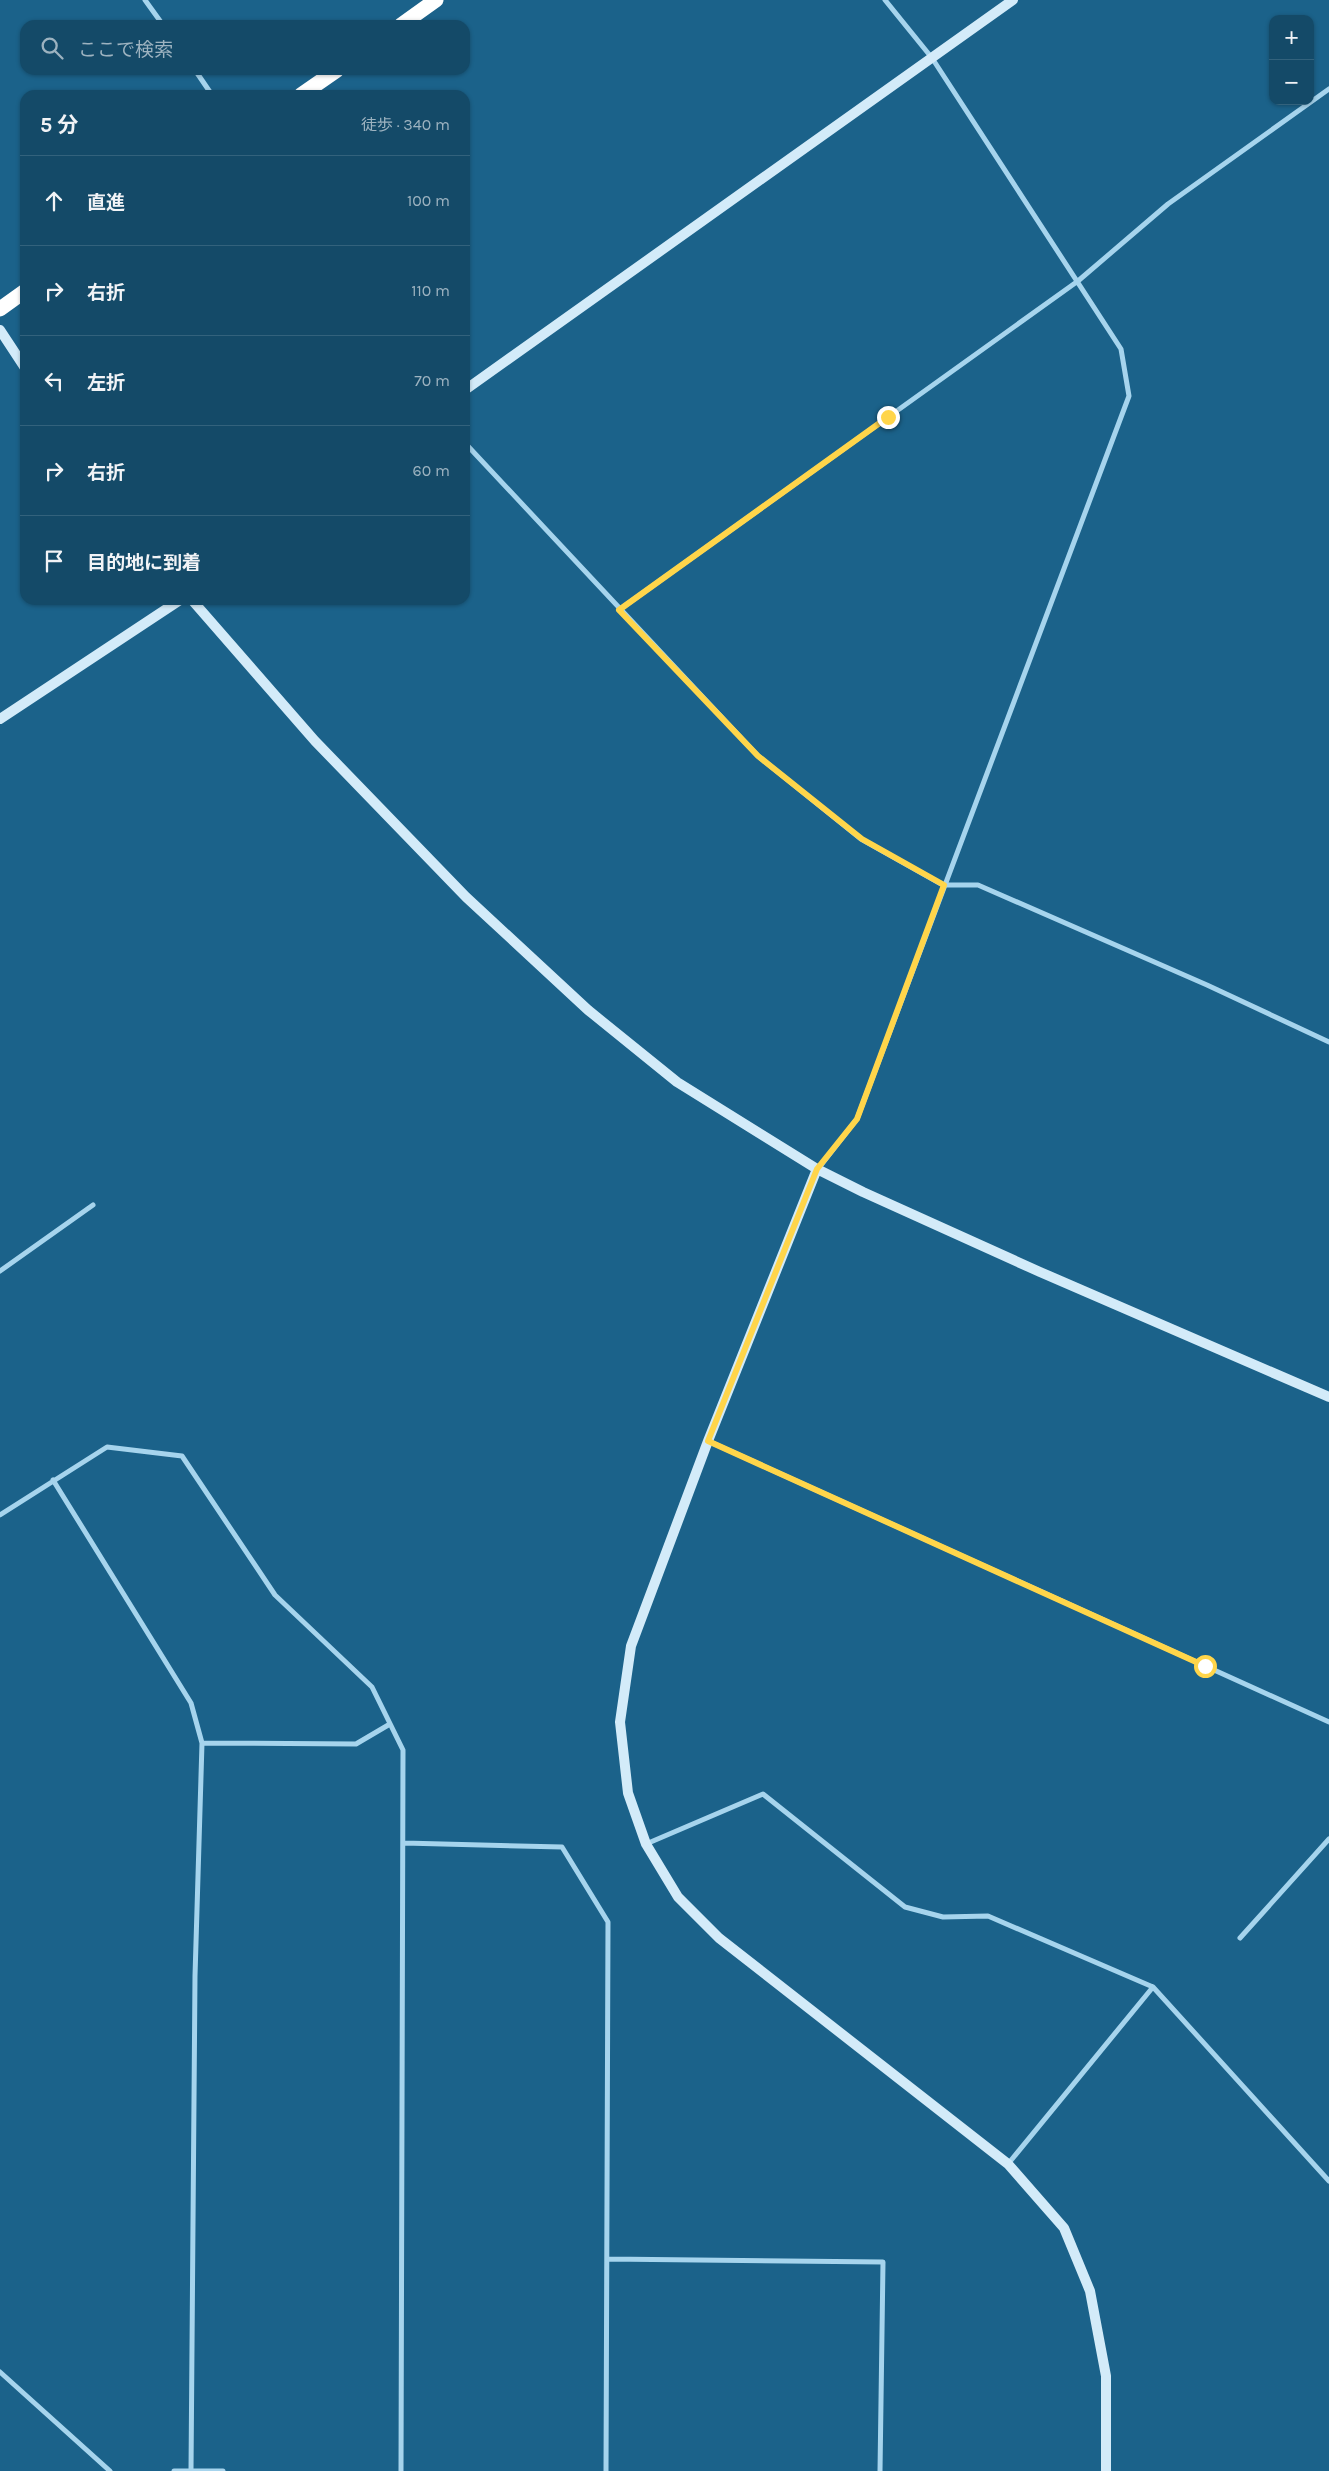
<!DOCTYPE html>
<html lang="ja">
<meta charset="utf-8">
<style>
:root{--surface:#144a68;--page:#1d516e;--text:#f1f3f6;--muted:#9db3c0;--line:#33627c}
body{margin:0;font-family:Karla,"Noto Sans JP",sans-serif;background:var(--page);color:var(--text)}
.controls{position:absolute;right:15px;top:15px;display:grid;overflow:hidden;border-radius:10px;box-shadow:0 1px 4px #0004}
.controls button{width:45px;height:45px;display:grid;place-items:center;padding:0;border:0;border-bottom:1px solid var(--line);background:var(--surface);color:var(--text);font:25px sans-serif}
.stop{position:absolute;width:15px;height:15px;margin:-11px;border:4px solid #ffd54a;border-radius:50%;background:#fff}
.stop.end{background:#ffd54a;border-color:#fff;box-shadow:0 1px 5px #0008}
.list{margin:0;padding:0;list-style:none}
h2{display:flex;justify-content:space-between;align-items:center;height:65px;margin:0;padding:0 20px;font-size:21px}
h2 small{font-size:16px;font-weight:400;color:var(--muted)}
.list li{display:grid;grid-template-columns:32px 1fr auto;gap:15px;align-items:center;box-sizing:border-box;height:90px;padding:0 20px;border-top:1px solid var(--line)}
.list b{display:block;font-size:19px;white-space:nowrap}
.list em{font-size:16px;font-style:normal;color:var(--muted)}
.icon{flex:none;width:28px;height:28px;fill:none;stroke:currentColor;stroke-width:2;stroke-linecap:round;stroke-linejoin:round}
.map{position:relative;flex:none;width:1329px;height:2471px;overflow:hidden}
.search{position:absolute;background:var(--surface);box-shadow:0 1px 4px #0004;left:20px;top:20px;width:450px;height:55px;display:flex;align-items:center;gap:12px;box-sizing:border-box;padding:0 18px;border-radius:15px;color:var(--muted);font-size:19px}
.panel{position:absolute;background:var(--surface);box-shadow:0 1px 4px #0004;left:20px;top:90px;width:450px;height:515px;border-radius:15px}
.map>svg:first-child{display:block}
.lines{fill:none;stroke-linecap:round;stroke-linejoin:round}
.street{stroke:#a6d4ed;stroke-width:5}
.secondary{stroke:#d3ebf9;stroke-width:10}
.highway{stroke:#fff;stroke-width:15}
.route{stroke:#ffd54a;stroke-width:6}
</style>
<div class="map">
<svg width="1329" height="2471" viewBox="0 0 1329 2471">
<rect width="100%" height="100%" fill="#1b628a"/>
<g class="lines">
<path class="street" d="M145 0 163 25
M195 70 212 95
M465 443 758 756 861 839 943 885H978L1207 985 1329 1042
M619 610 1078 281 1168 204 1329 89
M818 1169 857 1119 1129 396 1121 349 932 58 885 0
M0 1271 93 1205
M708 1441 1329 1722
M53 1480 191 1703 202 1743 195 1976 191 2471
M0 1515 107 1447 182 1456 275 1595 372 1687 403 1750 401 2471
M202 1743 356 1744 390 1724
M404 1843 562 1847 608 1922 606 2471
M646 1844 763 1794 905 1907 943 1917 988 1916 1153 1987 1329 2181
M1240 1938 1329 1839
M1008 2164 1153 1987
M608 2259 883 2262 880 2471
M0 2372 110 2471
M174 2471H223"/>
<path class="secondary" d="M0 330 25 368
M465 390 1013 0
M192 600 315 741 466 897 588 1010 677 1082 817 1169 863 1192 1040 1272 1329 1397
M0 719 180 600
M817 1169 708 1441 631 1646 620 1722 628 1793 646 1844 678 1897 719 1938 1008 2164 1064 2228 1090 2291 1106 2376V2471"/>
<path class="highway" d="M401 25 436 0
M301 95 337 70
M0 309 25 291"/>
</g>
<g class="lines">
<path class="route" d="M888 417 619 610 758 756 862 839 944 885 857 1119 817 1169 708 1441 1205 1666"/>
</g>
</svg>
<div class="controls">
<button>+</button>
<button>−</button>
</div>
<div class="stop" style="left:1205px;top:1666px"></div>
<div class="stop end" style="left:888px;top:417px"></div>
<div class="search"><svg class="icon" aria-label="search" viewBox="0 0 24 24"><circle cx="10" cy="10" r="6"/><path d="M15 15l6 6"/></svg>ここで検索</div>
<section class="panel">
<h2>5 分<small>徒歩 · 340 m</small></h2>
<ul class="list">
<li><svg class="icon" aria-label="ahead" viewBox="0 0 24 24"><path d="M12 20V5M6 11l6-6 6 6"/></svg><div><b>直進</b></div><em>100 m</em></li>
<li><svg class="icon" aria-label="right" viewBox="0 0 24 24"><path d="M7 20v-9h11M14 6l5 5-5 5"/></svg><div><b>右折</b></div><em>110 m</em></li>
<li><svg class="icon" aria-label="left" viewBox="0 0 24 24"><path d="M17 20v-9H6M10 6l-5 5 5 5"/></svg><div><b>左折</b></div><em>70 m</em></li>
<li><svg class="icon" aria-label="right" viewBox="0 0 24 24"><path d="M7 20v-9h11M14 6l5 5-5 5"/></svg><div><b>右折</b></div><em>60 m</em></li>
<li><svg class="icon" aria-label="arrive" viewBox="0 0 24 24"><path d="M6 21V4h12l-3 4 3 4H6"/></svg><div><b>目的地に到着</b></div></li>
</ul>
</section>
</div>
